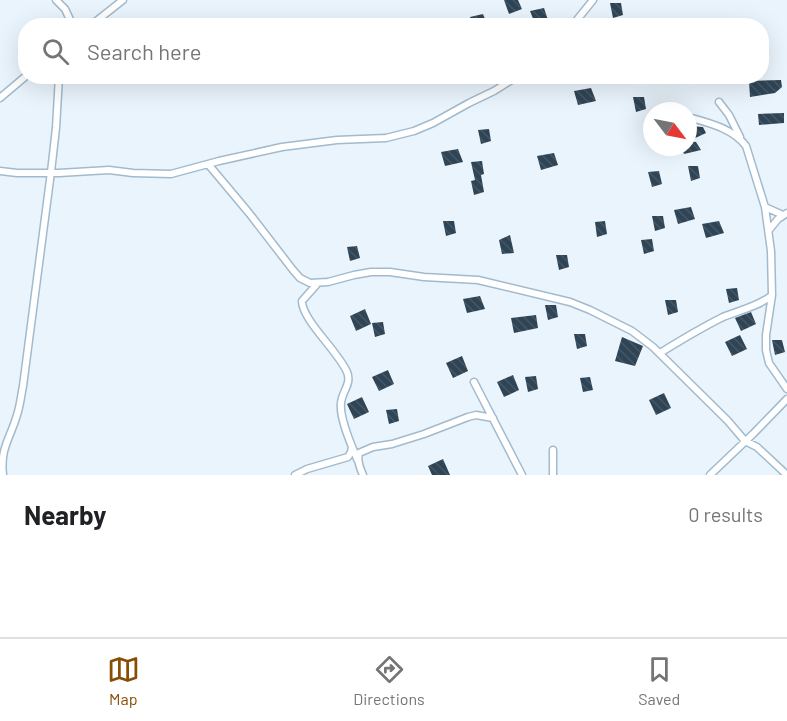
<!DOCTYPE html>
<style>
:root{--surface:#fff;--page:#f2f2f2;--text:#202124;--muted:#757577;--line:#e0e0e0;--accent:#874d03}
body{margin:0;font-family:Barlow,sans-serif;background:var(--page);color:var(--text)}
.compass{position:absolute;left:643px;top:102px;width:54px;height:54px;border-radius:50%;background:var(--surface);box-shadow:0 6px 24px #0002;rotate:122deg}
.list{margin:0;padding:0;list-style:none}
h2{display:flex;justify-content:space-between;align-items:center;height:78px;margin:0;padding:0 24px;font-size:26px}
h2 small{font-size:20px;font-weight:400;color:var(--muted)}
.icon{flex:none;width:33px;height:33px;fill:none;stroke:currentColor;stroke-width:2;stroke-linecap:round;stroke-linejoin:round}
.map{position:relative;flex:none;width:787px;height:475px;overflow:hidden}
.search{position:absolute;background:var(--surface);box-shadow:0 6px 24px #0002;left:18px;right:18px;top:18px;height:66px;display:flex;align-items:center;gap:15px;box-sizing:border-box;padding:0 21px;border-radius:24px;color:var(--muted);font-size:22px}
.sheet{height:162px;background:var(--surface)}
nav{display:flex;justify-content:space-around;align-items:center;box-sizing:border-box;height:84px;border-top:2px solid var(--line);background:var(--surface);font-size:16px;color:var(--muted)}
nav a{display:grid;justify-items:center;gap:3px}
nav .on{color:var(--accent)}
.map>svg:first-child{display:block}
.building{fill:url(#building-back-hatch)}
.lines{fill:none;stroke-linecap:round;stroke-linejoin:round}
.minor-casing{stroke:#a1bace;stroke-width:9}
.minor{stroke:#fff;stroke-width:6}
</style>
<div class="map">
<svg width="787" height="475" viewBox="0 0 787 475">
<defs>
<pattern id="building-back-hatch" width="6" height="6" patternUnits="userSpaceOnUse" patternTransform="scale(1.5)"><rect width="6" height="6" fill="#2f4455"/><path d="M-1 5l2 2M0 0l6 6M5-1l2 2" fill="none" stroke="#455766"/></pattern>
</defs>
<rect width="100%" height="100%" fill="#eaf4fc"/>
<path class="building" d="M504 0H518L522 9 509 14Z
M610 3H621L623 15 613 18Z
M544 8 550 26H536L530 11Z
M483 14 488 26H473L470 17Z
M781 80 782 87 775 93 750 97 749 81Z
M591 88 596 101 578 105 574 91Z
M633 97H644L646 109 636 112Z
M784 113V123L759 125 758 114Z
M688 126 703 127 706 133 691 140 688 133Z
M489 129 491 141 481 144 478 130Z
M688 141 696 142 701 150 684 154 681 147H688Z
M458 149 463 162 445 166 441 152Z
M554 153 558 165 541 170 537 156Z
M482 161 484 174 481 175 484 192 474 195 471 181 475 180 471 162Z
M688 166H698L700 178 691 181Z
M659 171 662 184 652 187 648 172Z
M691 207 695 219 678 224 674 210Z
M652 216H663L665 228 655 231Z
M443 221H454L456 233 446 236Z
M605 221 607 234 597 237 595 222Z
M719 221 724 233 706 238 702 224Z
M510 235 514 253 502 254 499 240Z
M652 239 654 251 644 254 641 240Z
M357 246 360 258 350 261 347 247Z
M556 255H567L569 267 559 270Z
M737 288 739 300 729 303 726 289Z
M480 296 485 309 467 313 463 299Z
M665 300H676L678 312 668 315Z
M545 305H556L558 317 548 320Z
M365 309 371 324 356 331 350 316Z
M751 312 756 324 741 331 735 318Z
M536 315 538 328 514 333 511 318Z
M383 322 385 334 375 337 372 323Z
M574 334H585L587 346 577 349Z
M740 335 747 349 732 356 725 342Z
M622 337 643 346 635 366 615 361Z
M772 340H782L785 352 775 355Z
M462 356 468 371 453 378 446 363Z
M388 370 394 384 379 391 372 377Z
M513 375 519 390 504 397 497 382Z
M536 376 538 389 528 392 525 377Z
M590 377 593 390 583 392 580 378Z
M664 393 671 408 656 415 649 400Z
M362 397 369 412 354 419 347 404Z
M397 409 399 421 389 424 386 410Z
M443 459 450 475H432L428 466Z"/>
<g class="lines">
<g class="minor-casing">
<path id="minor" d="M56 0 65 9 73 26
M90 26 123 0
M572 26 593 0
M0 98 26 76
M719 102 729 115 740 137
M688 117C709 123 732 128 746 146L765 207 771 251 772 295 766 335V350L769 363 787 389
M208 164 249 213 293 270 300 278 310 283 328 282 354 275 371 272H390L424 277 478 280 570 302 590 310 632 331 653 347 728 421 745 441 757 447 787 475
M0 171 17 173H59L109 170 133 173 171 174 219 161 282 147 337 140 386 138 414 131 433 123 469 103 494 91 518 76
M765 207 783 215
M769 230 778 219 787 213
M318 283 302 301C302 320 338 351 347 372 352 384 342 391 341 403 339 418 352 447 358 461
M660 353C681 340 701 328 723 317 740 310 757 307 771 296
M474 382 522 475
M553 450V475
M3 475C0 448 10 439 17 415 20 406 21 396 23 386L51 172 56 128 59 76
M295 475 307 469 348 457 351 452 352 447
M363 475C360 468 357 461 359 453L373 447 392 444 424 434 468 417 476 415 493 418
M710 475 753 434 787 399"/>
</g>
<use href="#minor" class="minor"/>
</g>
</svg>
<svg class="compass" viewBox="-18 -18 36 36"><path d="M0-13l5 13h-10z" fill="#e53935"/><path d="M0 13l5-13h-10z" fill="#757577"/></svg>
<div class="search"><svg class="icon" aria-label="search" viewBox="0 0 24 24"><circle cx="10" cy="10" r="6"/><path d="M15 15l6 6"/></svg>Search here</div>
</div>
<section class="sheet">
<h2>Nearby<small>0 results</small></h2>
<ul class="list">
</ul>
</section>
<nav>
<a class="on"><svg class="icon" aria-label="map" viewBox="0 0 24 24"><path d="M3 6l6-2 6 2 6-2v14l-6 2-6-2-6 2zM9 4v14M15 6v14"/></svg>Map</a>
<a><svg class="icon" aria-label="directions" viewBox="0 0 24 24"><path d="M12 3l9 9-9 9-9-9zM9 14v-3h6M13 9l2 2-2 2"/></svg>Directions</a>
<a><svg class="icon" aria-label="saved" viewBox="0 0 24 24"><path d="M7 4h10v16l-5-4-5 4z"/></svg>Saved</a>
</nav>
